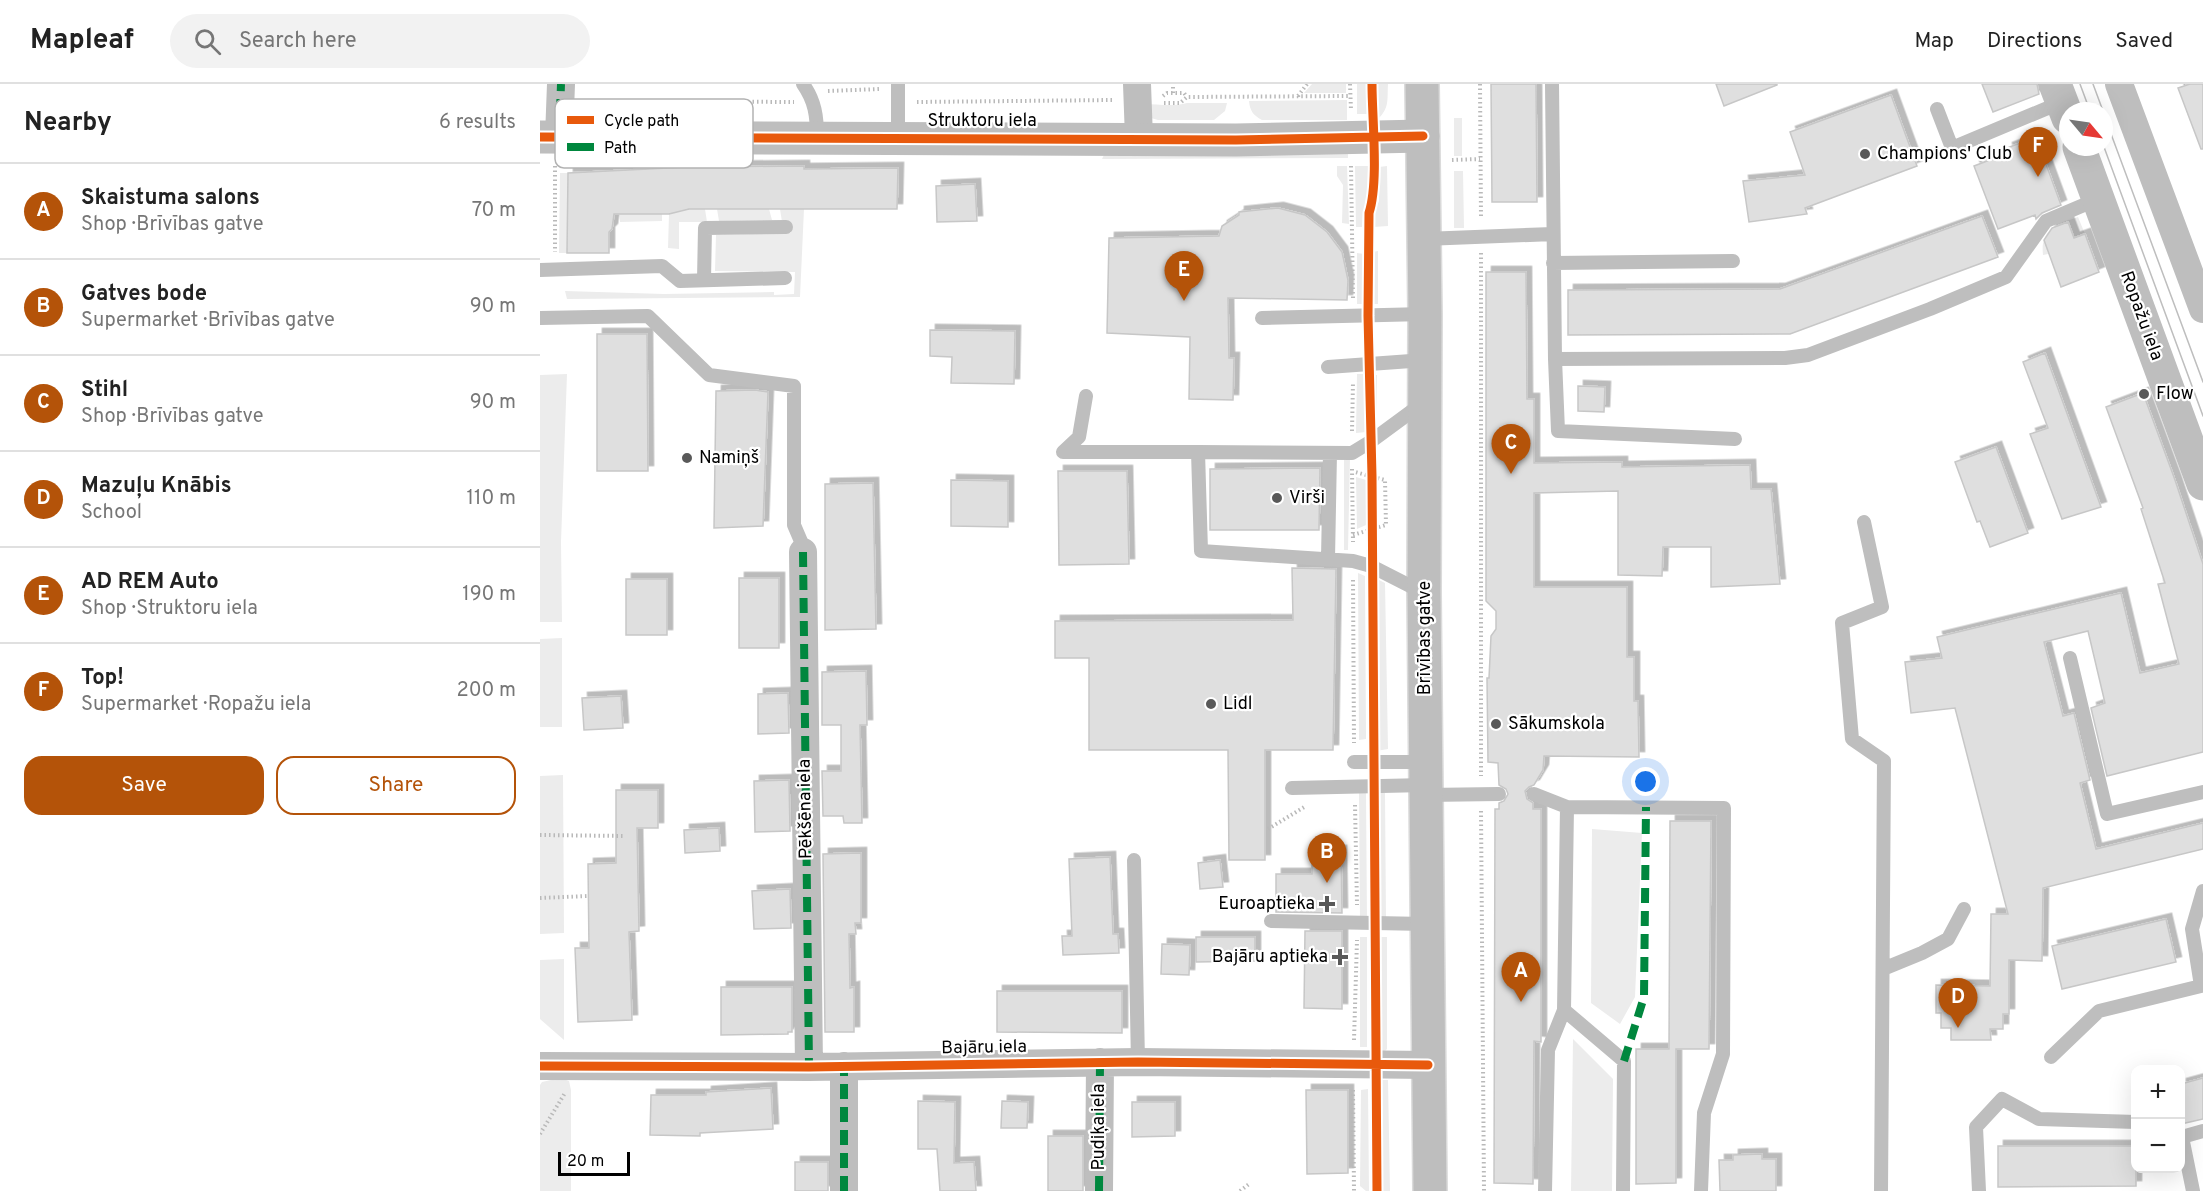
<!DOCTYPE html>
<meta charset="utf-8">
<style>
:root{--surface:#fff;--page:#f2f2f2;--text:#222;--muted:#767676;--line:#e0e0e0;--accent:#b45309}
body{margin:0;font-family:Overpass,sans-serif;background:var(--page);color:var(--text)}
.controls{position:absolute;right:18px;bottom:18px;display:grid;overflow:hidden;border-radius:12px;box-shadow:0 6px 24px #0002}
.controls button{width:54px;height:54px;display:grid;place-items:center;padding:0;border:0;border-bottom:2px solid var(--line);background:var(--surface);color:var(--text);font:30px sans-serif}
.compass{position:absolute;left:1519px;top:18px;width:54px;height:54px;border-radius:50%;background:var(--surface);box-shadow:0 6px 24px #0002;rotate:119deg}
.scale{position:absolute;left:18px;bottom:15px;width:72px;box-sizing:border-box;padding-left:6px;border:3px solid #000;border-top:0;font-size:16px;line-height:21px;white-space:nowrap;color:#000;-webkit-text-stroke:4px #fff;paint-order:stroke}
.you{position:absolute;left:1106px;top:698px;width:21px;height:21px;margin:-15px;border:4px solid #fff;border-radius:50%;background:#1a73e8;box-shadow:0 0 0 9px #1a73e833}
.badge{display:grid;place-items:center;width:39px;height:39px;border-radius:50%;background:var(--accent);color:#fff;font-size:20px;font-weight:700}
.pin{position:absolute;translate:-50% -50px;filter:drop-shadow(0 2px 3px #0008)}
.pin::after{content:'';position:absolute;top:32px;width:21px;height:18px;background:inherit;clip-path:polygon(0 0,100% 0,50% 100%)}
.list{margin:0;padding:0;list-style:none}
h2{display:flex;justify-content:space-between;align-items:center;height:78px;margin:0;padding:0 24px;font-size:26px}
h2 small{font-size:20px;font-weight:400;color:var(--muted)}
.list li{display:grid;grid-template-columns:39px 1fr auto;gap:18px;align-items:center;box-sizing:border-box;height:96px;padding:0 24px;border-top:2px solid var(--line)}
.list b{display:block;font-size:22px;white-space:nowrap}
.list p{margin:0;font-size:20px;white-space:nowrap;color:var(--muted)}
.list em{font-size:20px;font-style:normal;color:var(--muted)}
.actions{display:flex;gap:12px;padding:18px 24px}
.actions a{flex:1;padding:14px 0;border:2px solid var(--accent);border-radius:18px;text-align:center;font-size:21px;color:var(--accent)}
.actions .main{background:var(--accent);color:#fff}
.icon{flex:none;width:33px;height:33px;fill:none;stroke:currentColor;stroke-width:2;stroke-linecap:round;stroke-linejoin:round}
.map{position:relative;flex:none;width:1663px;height:1107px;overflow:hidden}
header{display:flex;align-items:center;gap:36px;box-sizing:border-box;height:84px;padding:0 30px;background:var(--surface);border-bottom:2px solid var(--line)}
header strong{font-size:28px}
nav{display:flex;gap:33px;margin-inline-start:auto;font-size:21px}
.search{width:420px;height:54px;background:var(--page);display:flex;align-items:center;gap:15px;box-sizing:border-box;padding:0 21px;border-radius:33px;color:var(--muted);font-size:22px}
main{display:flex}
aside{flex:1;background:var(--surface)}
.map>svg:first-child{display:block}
.green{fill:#ececec}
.building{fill:#dfdfdf;stroke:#c7c7c7;stroke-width:1.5;filter:url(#shadow)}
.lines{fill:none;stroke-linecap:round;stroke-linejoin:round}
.trunk-casing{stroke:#dbdbdb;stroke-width:36}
.path{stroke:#b9b9b9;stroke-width:4;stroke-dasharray:1.5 3;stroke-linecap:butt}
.service{stroke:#bebebe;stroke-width:14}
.minor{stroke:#bebebe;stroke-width:28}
.tertiary{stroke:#bebebe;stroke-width:33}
.trunk{stroke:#bebebe;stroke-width:33}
.tram{stroke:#bebebe;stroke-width:1.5}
.quiet{stroke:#00873e;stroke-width:8;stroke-dasharray:15 8;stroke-linecap:butt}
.cycleway-casing{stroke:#fff;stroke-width:13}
.cycleway{stroke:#e8590c;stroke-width:9}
.poi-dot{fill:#595959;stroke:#fff;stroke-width:2}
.labels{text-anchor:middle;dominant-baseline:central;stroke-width:4.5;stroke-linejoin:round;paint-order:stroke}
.street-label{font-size:18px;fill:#000;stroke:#fff}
.poi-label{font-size:18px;fill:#000;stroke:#fff;text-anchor:start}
.key{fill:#fff;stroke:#b2b2b2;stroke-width:1.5}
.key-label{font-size:16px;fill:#000}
</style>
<header>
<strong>Mapleaf</strong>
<div class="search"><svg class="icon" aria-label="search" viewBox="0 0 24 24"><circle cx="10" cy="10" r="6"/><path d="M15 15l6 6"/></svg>Search here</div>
<nav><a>Map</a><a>Directions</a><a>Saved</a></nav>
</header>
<main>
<aside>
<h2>Nearby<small>6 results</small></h2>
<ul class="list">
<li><span class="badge">A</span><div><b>Skaistuma salons</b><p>Shop · Brīvības gatve</p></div><em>70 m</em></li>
<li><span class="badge">B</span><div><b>Gatves bode</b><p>Supermarket · Brīvības gatve</p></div><em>90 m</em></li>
<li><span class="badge">C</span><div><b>Stihl</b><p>Shop · Brīvības gatve</p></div><em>90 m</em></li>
<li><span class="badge">D</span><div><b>Mazuļu Knābis</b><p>School</p></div><em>110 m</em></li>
<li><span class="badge">E</span><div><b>AD REM Auto</b><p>Shop · Struktoru iela</p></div><em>190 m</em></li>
<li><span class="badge">F</span><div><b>Top!</b><p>Supermarket · Ropažu iela</p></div><em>200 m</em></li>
</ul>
<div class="actions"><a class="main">Save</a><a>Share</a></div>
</aside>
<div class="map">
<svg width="1663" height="1107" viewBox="0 0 1663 1107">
<defs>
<filter id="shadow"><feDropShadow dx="5.5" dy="-5.5" stdDeviation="0" flood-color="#0004"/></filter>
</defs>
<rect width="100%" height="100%" fill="#fff"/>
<path class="green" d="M772 0H806V9H764Z
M817 0H828V30H817Z
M837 0H848C847 16 850 24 837 36Z
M807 16V36H722C713 31 710 27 709 17Z
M647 19H687L685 27 674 36H618L611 34 603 20C619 20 632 23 647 19Z
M914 34H922V72H914Z
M808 66V74L562 75 564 71Z
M797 82H807L809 140 802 139 803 101 797 92Z
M815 82H828L827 121 823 129 822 143H816Z
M847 82 848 142 833 143V132L839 117V83Z
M914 87H923L924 144H914Z
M20 89H28L27 169H19Z
M149 125H165L167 138H139V165L128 164 129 130Z
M177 125H229L232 136 179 137Z
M240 125H264L260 213 27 215 25 207 124 210 234 208V211L254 210 255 188 175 187 176 151 251 149V138H242Z
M80 130H122V137L80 138Z
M1538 133 1545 150 1507 164 1508 170 1503 171C1500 145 1517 140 1538 133Z
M838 167V220H832L833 168Z
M817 169 824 170 823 220H817Z
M27 290 21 458 22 538H0V291Z
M817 290H825L826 348 816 349Z
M833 291H837V339L831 345Z
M804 373H810L808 466H804Z
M816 393 826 396V441L817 445Z
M818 489 825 492 826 655 819 656Z
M835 494 845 499 848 665 836 667Z
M22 554V643H0V555Z
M23 691 24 849 0 850V692Z
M819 709H826L827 838H820Z
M838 709H845L846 837H839Z
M1052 745 1102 749 1095 913 1080 940 1051 919Z
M820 853H827V963H820Z
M839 853H847V965L843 969 838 970Z
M24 875V956L0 935V876Z
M1033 955 1073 995 1072 1107H1031Z
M20 994 29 997 31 1006V1107H0V1001L2 998Z
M841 996H848L850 1107H841Z
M828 1005 829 1107H826L820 1102 821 1006Z"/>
<path class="building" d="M951 0H996L997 118H952Z
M1176 0H1237V1L1184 22Z
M1442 0H1497L1499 10 1453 28Z
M1650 0H1663V65H1661L1638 4Z
M1351 11 1377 82 1265 124 1267 130 1209 138 1203 97 1265 91 1250 48Z
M1496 53 1521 121 1502 129 1496 135 1495 131 1458 145 1434 82 1468 69 1467 64Z
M264 82V85L358 84 357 125H149L129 130H74L72 145 69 148V169H27L28 89 148 83Z
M435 100 437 137 397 138 396 102Z
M738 124 765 131 787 148 802 168 808 196 807 216 688 214 689 274H694L693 316 649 315 650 253 567 249 569 154 679 152 682 142 699 131V128Z
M1442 132 1458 173 1250 250 1028 251V206L1240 205Z
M1528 138 1534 154 1545 150 1559 188 1521 203 1504 156 1512 144Z
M946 188H986L987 315H994V379L1082 378V383L1210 381 1211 405H1231L1240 500 1171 503V463H1123L1122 492 1078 491V407L994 409V503H1087V573H1094V617H1098L1099 673 1004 672 1003 686 994 701 989 703 985 707 987 715 993 719V725H1001V958L994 957 993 1100 954 1099 955 725H959V719L964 717 968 710 966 705 959 701 958 679 948 678 947 594H949L951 552 956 545V527L946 517Z
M390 246 475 247 474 300 411 299 412 273 390 272Z
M57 250H107L108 387H57Z
M1505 269 1561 423 1522 435 1490 350 1508 344 1483 278Z
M1038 302 1065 303 1064 328 1038 327Z
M215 306 228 308 223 442 174 444 176 307Z
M1603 309 1635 396 1663 480V668L1567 692 1551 624 1565 619 1548 547 1504 558 1523 632 1534 629 1550 696 1540 699 1556 765 1663 739V765L1503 804 1502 877 1469 876V930H1463V945H1450L1451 956H1411V944H1401V929H1396V901L1450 902 1451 830H1468L1415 624 1371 629 1365 578 1402 574 1397 553 1581 509 1600 589 1639 580 1618 500 1625 499 1601 425 1603 424 1566 323Z
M1456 363 1488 449 1450 463 1440 437 1437 438 1415 378Z
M780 384 779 446H670V385Z
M518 387H587L589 480 519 481Z
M411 396 468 397V443L411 442Z
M333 399 336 545 285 546V400Z
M752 484 796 485 793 666H725V776H689L688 666H549V574H515V537L753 536Z
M199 494H239V564H199Z
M86 495H127V551H86Z
M326 587 327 641H320L322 739H304L303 732H283L282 687H301V641H282V588Z
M248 609 249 649 218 650V610Z
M81 612 83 644 44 646 42 614Z
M249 696 250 747 215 748 214 697Z
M76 706H118V744H97L99 847 89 848 92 936 38 938 35 864H49L48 780 76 779Z
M1130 737H1171L1169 965H1136V1099L1096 1100V965H1129Z
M179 744 180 767 145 769 144 746Z
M772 767H801L802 829 736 828V790H772Z
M321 769V839H315L316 850H309L310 904 314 903V948H285L283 770Z
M570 773 573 850H578L579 869 523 871 522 852H532L529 775Z
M680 776 683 803 660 805 658 779Z
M250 805 251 844 214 845 212 807Z
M1626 835 1636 878 1522 905 1512 862Z
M765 847H802V925L764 924Z
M656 853H715V877L656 878Z
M622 860 650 861 649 891 621 890Z
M181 903H252V948H248V950L181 951Z
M457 907H582V949L457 948Z
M1663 994V1035L1641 1040V1000Z
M231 1004 233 1045 160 1049V1052L110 1051 111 1011H166V1008Z
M766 1006H808V1089L767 1090Z
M378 1017 415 1018 414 1079 434 1078 436 1107H400L397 1065H378Z
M462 1017 488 1018 487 1044H461Z
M592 1018H635V1052L592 1053Z
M508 1052H543V1107H508Z
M1458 1062H1596V1102L1458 1103Z
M1222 1070V1075H1236V1107H1180L1179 1076H1193V1071Z
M255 1078H288V1107H255Z"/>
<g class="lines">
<g class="trunk-casing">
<path id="trunk" d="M882 0 885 230 884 509 890 1107"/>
</g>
<path class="path" d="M810 0 811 26
M940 0 941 134
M288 7 340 5
M633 9V3
M623 12 627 9H644L647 13
M758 12 767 0
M46 17 254 18
M377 18 573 16
M624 19H640L647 13 810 12
M912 76 940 75
M15 82V168
M811 82 813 215
M941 169V692
M812 347 813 298
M812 385 813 458
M813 451 846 441 845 396 815 388
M813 496 814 659
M815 721 817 821
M941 727 944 1107
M728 745 766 722
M0 751 85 752
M0 814 48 812
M814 956 817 856
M813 1006 814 1107
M0 1050 25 1009
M700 1107 709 1100"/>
<path class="service" d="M263 0C275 17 277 32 277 53
M1012 0 1015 275 1245 274 1268 271 1390 225 1466 193 1506 137 1558 115
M1397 25 1412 64 1522 18
M358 53V0
M884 155 1013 150
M1013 179 1193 177
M0 186 122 182 140 197 245 194
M164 196 165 144 246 143
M0 234 108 232 169 291 254 302V441L263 462V468
M722 234 885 230
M1015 275 1018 347 1195 355
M788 283 885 276
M546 312 539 353 523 368H658
M1324 438 1342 523 1302 539 1312 655 1344 677 1341 1107
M788 475 790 369
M882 508 831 482 813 477 661 467 658 368 812 369 830 358 883 319
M1530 574 1567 730 1663 708
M814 678H886
M752 704 886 701
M994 710 1027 723
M886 711 959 710
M594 776 598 978
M731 837 886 840
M1343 885 1382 869 1408 855 1424 825
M1024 926 1084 977 1083 1107
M1511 973 1559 927 1661 902 1652 845 1663 807
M1005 1107 1008 966 1024 926 1027 723 1184 724 1183 970 1164 1029 1161 1107
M1439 1107 1436 1043 1462 1015 1499 1035 1596 1038
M1653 1107 1642 1053 1663 1047"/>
<path class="minor" d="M597 0 599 54
M1579 0 1663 225
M19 53 21 0
M263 468 269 983
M0 982 269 983 598 978 888 981
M304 1107V982
M559 1107 560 978"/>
<path class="tertiary" d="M1515 0 1528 34
M0 53 696 56 883 52
M1539 63 1663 400"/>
<use href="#trunk" class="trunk"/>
<path class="tram" d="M1540 0 1550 27
M1553 0 1563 27
M1564 31 1663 298
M1564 63 1663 332"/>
<path class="quiet" d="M19 53 21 0
M263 468 269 983
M1084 977 1104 913 1106 723
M304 1107V982
M559 1107 560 978"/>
<g class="cycleway-casing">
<path id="cycleway" d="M832 0C832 35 839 98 829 129L828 232 832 392 837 1107
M0 53 696 56 883 52
M0 982 269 983 598 978 888 981"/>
</g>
<use href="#cycleway" class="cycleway"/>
</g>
<g class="poi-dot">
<circle cx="1325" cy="70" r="6"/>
<circle cx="1604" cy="310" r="6"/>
<circle cx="147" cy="374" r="6"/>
<circle cx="737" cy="414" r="6"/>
<circle cx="671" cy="620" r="6"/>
<circle cx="956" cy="640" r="6"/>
<path d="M784 811h6v6h6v6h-6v6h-6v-6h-6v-6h6z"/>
<path d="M797 864h6v6h6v6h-6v6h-6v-6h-6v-6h6z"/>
</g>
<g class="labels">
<g class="street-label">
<text x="442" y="37">Struktoru iela</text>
<text transform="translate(1601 232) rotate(70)">Ropažu iela</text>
<text transform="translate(885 554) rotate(-90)">Brīvības gatve</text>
<text transform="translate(266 725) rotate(-91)">Pēkšēna iela</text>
<text transform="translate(444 964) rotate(-1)">Bajāru iela</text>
<text transform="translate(559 1043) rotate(-90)">Pudiķa iela</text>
</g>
<g class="poi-label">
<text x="1337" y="70">Champions' Club</text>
<text x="1616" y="310">Flow</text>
<text x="159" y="374">Namiņš</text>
<text x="749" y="414">Virši</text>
<text x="683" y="620">Lidl</text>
<text x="968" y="640">Sākumskola</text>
<text x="775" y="820" text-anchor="end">Euroaptieka</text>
<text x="788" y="873" text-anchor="end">Bajāru aptieka</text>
</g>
</g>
<rect x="15" y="15" width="198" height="69" rx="9" class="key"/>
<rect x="27" y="32" width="27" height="8" fill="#e8590c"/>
<rect x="27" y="59" width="27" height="8" fill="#00873e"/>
<g class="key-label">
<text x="64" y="42">Cycle path</text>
<text x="64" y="69">Path</text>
</g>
</svg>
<div class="controls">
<button>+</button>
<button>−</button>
</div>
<svg class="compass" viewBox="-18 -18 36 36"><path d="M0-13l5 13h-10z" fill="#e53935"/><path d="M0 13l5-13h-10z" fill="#767676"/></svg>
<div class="scale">20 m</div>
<div class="you"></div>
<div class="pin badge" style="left:981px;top:918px">A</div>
<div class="pin badge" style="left:787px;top:799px">B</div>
<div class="pin badge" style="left:971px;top:390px">C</div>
<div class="pin badge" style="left:1418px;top:944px">D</div>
<div class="pin badge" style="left:644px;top:217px">E</div>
<div class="pin badge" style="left:1498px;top:93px">F</div>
</div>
</main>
